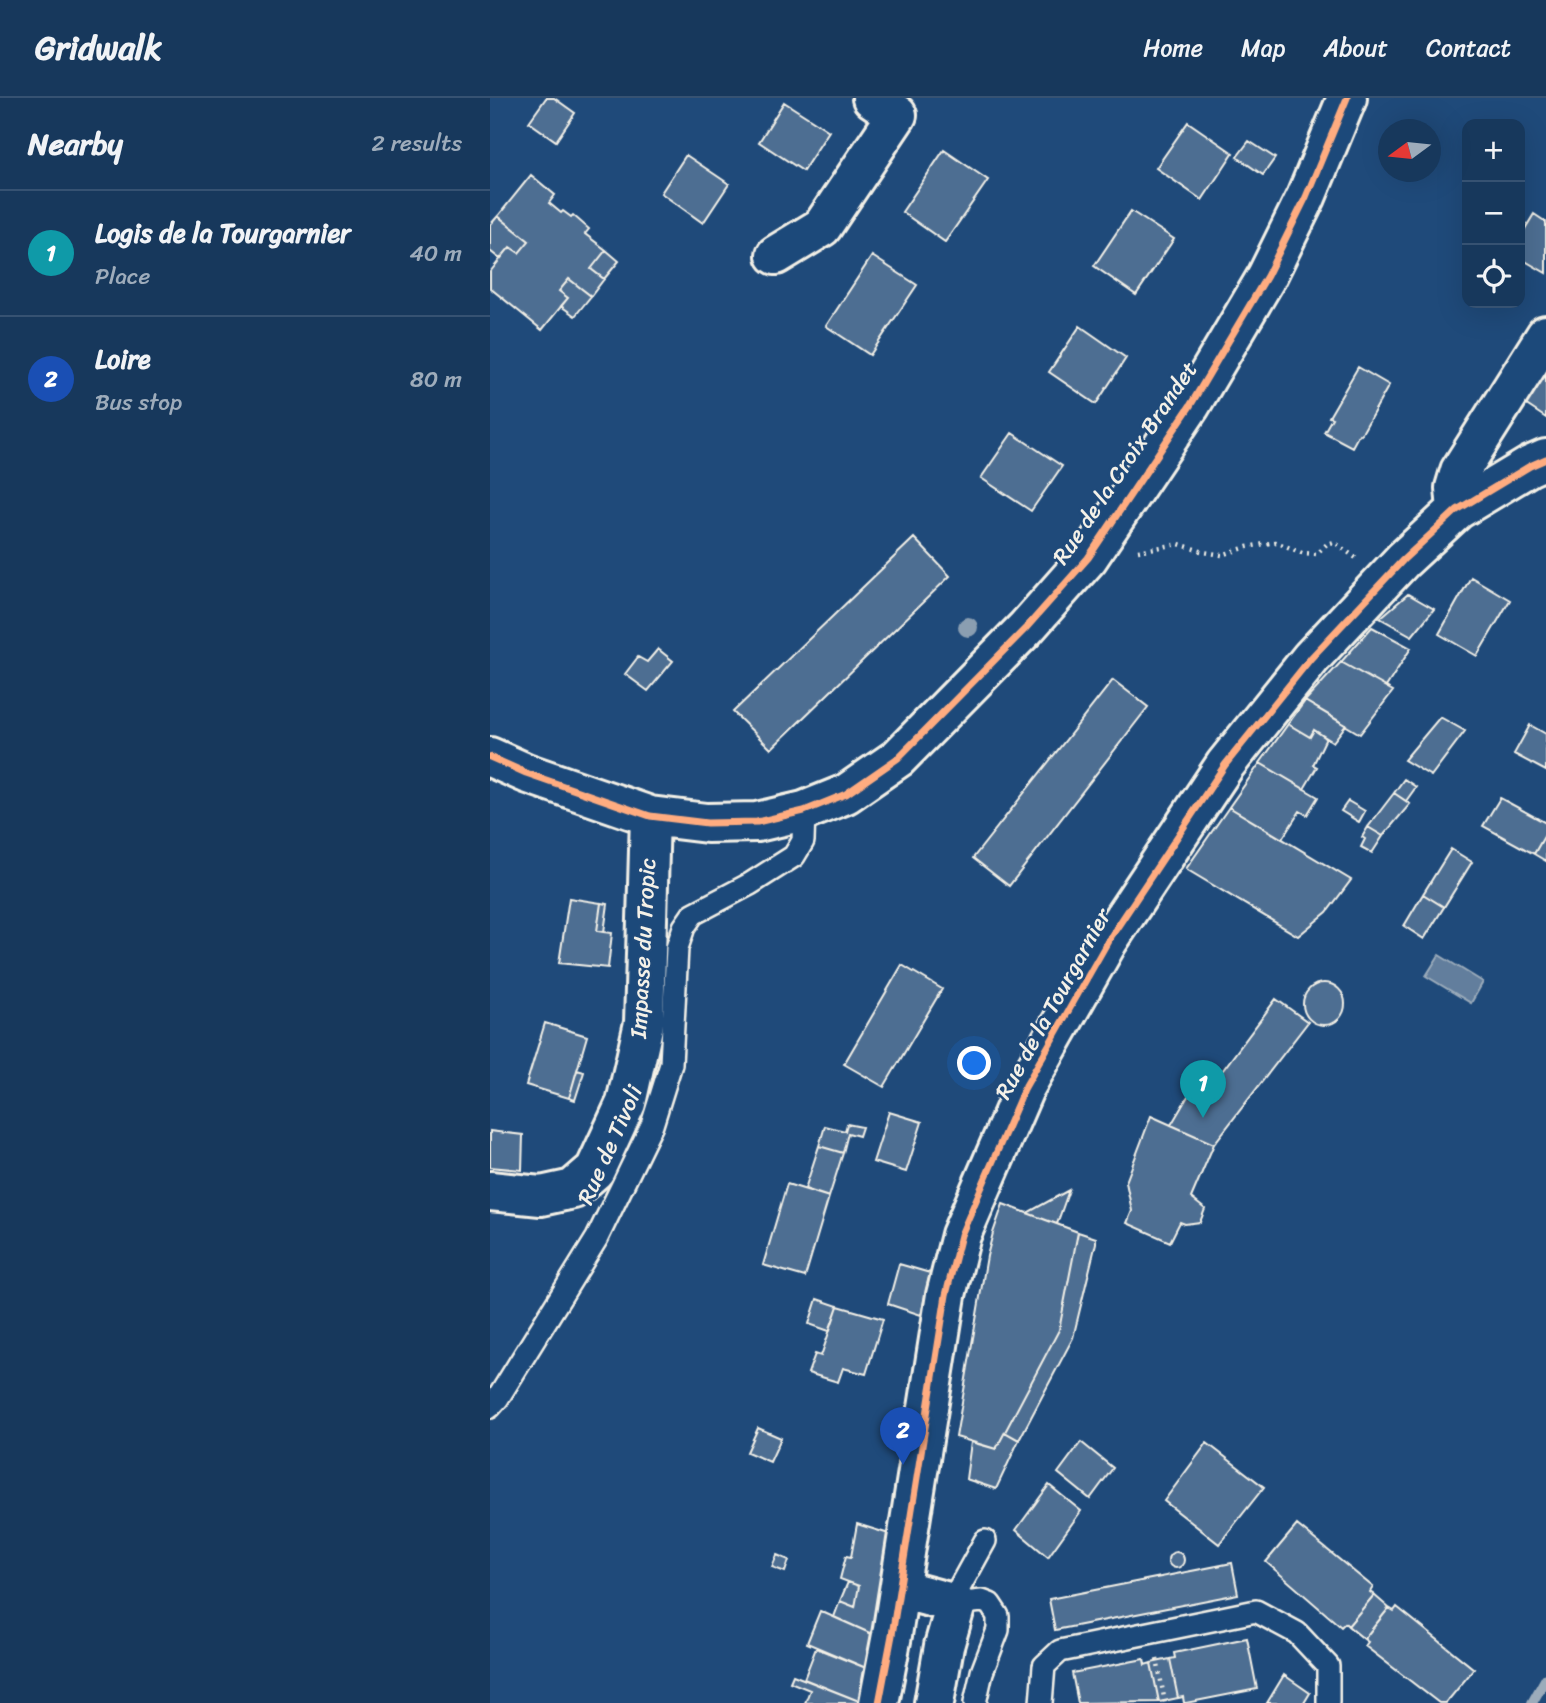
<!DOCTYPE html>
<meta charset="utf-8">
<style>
:root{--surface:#17385c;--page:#244365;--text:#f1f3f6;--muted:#9eacbb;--line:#365272;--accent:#8abfa5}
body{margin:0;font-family:Sriracha,sans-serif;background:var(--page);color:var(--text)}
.controls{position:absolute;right:21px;top:21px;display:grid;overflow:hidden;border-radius:14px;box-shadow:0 7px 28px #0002}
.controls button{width:63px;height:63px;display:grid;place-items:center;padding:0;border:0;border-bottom:2px solid var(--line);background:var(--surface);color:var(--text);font:35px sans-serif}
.compass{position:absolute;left:888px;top:21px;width:63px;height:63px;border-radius:50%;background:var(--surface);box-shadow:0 7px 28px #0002;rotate:255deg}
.you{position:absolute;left:485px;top:966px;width:24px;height:24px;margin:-18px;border:5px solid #fff;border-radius:50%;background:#1a73e8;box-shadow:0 0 0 10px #1a73e833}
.badge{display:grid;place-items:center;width:46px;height:46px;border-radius:50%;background:var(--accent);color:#fff;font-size:23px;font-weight:700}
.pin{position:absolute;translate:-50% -58px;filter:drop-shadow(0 2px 4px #0008)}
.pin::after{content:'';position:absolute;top:37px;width:24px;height:21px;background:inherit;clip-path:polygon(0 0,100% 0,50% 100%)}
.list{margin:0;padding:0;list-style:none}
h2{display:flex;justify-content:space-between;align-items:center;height:91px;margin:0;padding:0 28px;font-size:30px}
h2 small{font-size:23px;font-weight:400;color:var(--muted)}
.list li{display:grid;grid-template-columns:46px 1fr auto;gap:21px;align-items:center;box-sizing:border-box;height:126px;padding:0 28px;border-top:2px solid var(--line)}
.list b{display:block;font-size:26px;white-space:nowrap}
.list p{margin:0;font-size:23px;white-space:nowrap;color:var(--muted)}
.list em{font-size:23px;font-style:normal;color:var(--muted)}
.icon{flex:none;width:38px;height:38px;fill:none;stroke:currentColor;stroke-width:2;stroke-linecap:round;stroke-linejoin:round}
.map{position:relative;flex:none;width:1056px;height:1605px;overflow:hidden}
header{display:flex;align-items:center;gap:42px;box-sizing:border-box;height:98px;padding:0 35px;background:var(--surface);border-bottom:2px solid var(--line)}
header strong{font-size:33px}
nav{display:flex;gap:38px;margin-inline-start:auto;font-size:24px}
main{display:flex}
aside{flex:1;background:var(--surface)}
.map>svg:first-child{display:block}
.water{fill:#627e9d;stroke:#9cacbb;stroke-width:2}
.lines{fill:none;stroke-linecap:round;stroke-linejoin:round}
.stream{stroke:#9cacbb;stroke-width:10}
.building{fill:#4d6e92;stroke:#f4f1e8;stroke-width:2}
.service-casing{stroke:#f4f1e8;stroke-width:26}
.minor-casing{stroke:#f4f1e8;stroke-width:44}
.tertiary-casing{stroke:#f4f1e8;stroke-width:44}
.path{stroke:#f4f1e8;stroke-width:4.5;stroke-dasharray:2 5;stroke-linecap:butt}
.service{stroke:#1f4a7a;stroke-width:21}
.minor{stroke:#1f4a7a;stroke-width:38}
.tertiary{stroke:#1f4a7a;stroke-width:38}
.cycleway-casing{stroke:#1f4a7a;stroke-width:11}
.cycleway{stroke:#ffac80;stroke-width:7}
.tree{fill:#8a9eb1}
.labels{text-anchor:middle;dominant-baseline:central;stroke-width:5;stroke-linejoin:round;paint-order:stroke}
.street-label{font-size:23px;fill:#f4f1e8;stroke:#1f4a7a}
</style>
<header>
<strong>Gridwalk</strong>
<nav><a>Home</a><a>Map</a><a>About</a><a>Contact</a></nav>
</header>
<main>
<aside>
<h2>Nearby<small>2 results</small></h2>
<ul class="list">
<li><span class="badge" style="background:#0f9aa8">1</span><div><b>Logis de la Tourgarnier</b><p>Place</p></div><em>40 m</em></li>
<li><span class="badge" style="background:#1a4fb4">2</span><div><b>Loire</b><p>Bus stop</p></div><em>80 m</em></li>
</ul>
</aside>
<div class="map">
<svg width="1056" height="1605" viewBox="0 0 1056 1605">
<rect width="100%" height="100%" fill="#1f4a7a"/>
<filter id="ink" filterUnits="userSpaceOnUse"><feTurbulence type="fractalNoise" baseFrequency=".0143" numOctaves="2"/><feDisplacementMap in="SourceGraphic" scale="14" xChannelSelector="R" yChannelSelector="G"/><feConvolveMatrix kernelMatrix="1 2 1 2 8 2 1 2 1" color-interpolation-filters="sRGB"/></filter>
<g filter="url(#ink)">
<path class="water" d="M949 857 993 884 981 905 936 878Z"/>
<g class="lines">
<path class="stream" d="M1042 1605 1056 1580"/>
</g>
<path class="building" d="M56 0H64L85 15 66 43 39 24Z
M294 4 339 33 313 73 269 44Z
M698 24 743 55 712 102 666 70Z
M759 43 785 60 773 77 747 59Z
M454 52 498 82 455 144 412 114Z
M196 57 239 86 213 125 171 95Z
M41 77 65 97 59 105 71 115 73 113 81 119 83 117 99 131 95 136 116 152 101 171 114 181 101 198 79 181 69 193 78 200 52 232 0 190V174L20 149 29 155 39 143 8 118Z
M641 113 684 141 646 197 604 168Z
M1044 116 1056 124V175L1030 160V139Z
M8 118 39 143 29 155 20 149 10 161 0 153V127Z
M116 152 129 163 114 181 101 171Z
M382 158 427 187 380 257 336 228Z
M79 181 101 198 85 218 71 208 78 200 69 193Z
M590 228 636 260 606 306 559 274Z
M868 269 899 287 871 337 869 336 862 349 834 334 842 320 839 319Z
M1056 273V320L1035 306Z
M522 335 572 368 541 413 491 380Z
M424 440 460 478 281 651 243 614Z
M981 479 1020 502 987 558 949 536Z
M918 496 944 511 922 538 890 520Z
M882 529 921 550 896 589 851 564Z
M168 551 183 563 158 593 135 576 148 559 157 564Z
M851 564 903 593 870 636 815 603Z
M623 582 658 609 519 788 483 760Z
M815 603 856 627 843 644 824 632 820 639 798 626Z
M950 619 975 633 941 678 914 662Z
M798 626 820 639 824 632 836 640 823 667 827 669 814 691 770 665Z
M1040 627 1056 636V673L1024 656Z
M770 665 828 699 817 717 810 713 792 741 739 709Z
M914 681 926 689 916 703 904 695Z
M904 695 920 706 893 738 878 729Z
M1010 700 1056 725V735L1044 756 993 728Z
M858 703 875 713 869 724 851 713Z
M739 709 861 782 837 814 808 838 696 771Z
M878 729 893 738 882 755 871 749 875 741 872 739Z
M1056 735V763L1044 756Z
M961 751 982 764 954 809 933 796Z
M933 796 954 809 934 841 914 828Z
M79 800 111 805 107 833 122 835 118 870 69 865Z
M111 805 118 806 114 834 107 833Z
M412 867 452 891 394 989 354 966Z
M813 906a21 21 0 1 1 42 0a21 21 0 1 1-42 0Z
M786 901 818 924 724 1046 681 1027 708 981 721 988Z
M55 925 97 938 79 1000 36 987Z
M87 972 94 974 85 1002 79 1000Z
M399 1014 432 1024 416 1074 383 1064Z
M661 1018 724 1046 701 1100 715 1111 710 1124 695 1126 690 1124 680 1144 637 1125 642 1113 636 1084Z
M357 1026 372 1029 369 1038 358 1035 353 1055 329 1048 335 1028 355 1033Z
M0 1033 33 1037 32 1072 0 1069Z
M329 1048 353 1055 339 1099 315 1091Z
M297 1086 339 1099 315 1179 273 1167Z
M579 1092 567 1126 537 1115Z
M513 1106 588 1134 569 1232 506 1351 466 1339 497 1158 503 1135Z
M588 1134 606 1140V1145L583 1240 529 1342 515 1334 569 1232Z
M409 1166 440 1175 431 1217 398 1206Z
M327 1201 348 1208 339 1233 319 1226Z
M348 1208 393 1221 376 1276 353 1270 348 1284 318 1275 325 1256 331 1258Z
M268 1330 291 1340 280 1364 257 1354Z
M515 1334 529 1342 506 1391 476 1381 481 1344 506 1351Z
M591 1344 623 1370 600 1401 568 1375Z
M717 1345 774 1389 729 1446 674 1403Z
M559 1387 591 1413 558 1459 526 1432Z
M367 1426 399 1436 382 1536 344 1519 350 1503 365 1509 369 1488 350 1481 356 1458 361 1459Z
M807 1427 883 1489 880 1494 884 1497 858 1528 855 1525 851 1529 776 1464Z
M678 1462a8 8 0 1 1 16 0a8 8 0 1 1-16 0Z
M287 1457 299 1462 295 1474 282 1469Z
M742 1465 748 1496 565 1532 559 1501Z
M358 1484 369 1488 365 1509 350 1503Z
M884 1497 899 1510 874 1541 858 1528Z
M907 1509 984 1571 956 1605H949L875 1548 878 1544 874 1541 899 1510 904 1513Z
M330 1513 382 1536 376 1570 317 1545Z
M757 1540 767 1591 696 1605H694L693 1599 688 1600 680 1561 685 1560 684 1555Z
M326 1550 376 1570 369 1603 314 1581Z
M654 1561 655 1567 661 1565 669 1604 588 1605 582 1575Z
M680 1561 688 1600 669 1604 661 1565Z
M303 1577 369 1603V1605H315L320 1592 300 1584Z
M794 1577 820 1595 814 1605H777Z"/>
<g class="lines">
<g class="service-casing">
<path id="service" d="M0 1309 8 1300 107 1140 162 1027 181 966 187 850 194 829 203 816 260 786 304 758 313 743 314 713
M485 1605 492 1574 508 1532V1518L500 1506 492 1503 466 1506 468 1492 495 1443
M551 1605 554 1568 570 1553 766 1513 807 1535 838 1568V1605"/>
</g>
<g class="minor-casing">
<path id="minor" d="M286 157 332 129 407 17 382 0
M0 659 36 675 160 718 217 725 267 724 314 713 356 696 408 660 536 530 598 460 700 308 777 178 816 99 857 0
M0 1093 51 1098 83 1091 105 1072 136 1005 154 925 160 718
M410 1491 466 1506 454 1548 444 1605"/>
</g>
<g class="tertiary-casing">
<path id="tertiary" d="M967 412 965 390 970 373 1056 237
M389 1605 402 1537 456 1197 471 1137 534 991 618 843 735 667 821 560 913 462 967 412 1040 368 1056 361"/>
</g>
<path class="path" d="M648 453 689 446 714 454 732 457 757 449 786 444 812 455 826 456 837 446 844 444 866 460
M667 1561 675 1605"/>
<use href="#service" class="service"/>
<use href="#minor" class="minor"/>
<use href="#tertiary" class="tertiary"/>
<g class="cycleway-casing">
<path id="cycleway" d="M0 659 36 675 160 718 217 725 267 724 314 713 356 696 408 660 536 530 598 460 700 308 777 178 816 99 857 0
M389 1605 402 1537 456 1197 471 1137 534 991 618 843 735 667 821 560 913 462 967 412 1040 368 1056 361"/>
</g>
<use href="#cycleway" class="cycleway"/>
</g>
<circle class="tree" cx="478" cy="529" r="10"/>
</g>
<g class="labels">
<g class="street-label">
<text transform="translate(635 365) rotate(-56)">Rue de la Croix Brandet</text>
<text transform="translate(153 850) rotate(-87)">Impasse du Tropic</text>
<text transform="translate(563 906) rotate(-61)">Rue de la Tourgarnier</text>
<text transform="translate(120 1047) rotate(-66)">Rue de Tivoli</text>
</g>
</g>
</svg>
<div class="controls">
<button>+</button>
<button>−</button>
<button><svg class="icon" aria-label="locate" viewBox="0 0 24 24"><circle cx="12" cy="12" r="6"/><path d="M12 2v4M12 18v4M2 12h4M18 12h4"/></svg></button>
</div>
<svg class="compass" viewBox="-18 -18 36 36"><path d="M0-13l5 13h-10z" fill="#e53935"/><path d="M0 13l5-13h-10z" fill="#9eacbb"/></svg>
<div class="you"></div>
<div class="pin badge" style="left:713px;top:1020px;background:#0f9aa8">1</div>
<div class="pin badge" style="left:413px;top:1367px;background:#1a4fb4">2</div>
</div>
</main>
